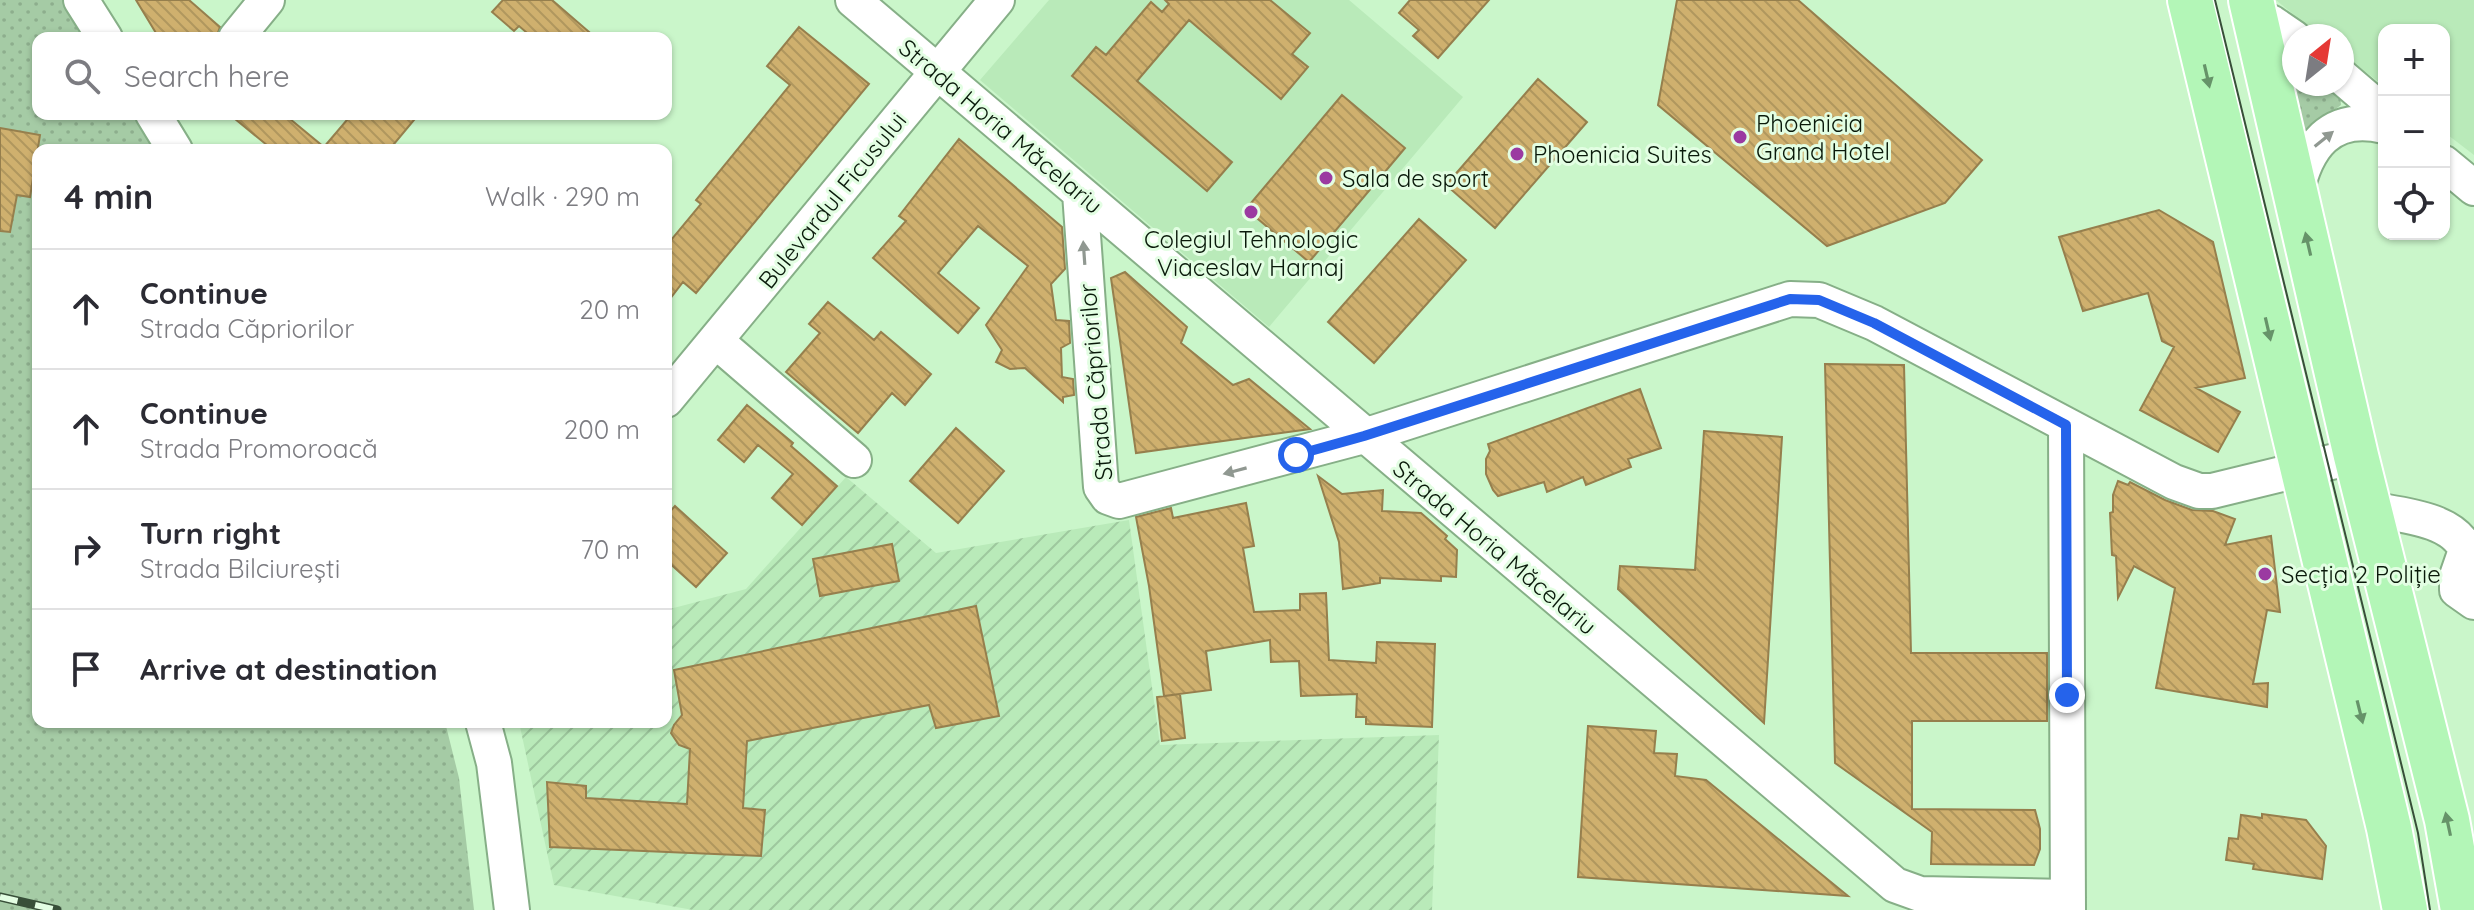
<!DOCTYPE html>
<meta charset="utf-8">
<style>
:root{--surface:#fff;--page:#f7f7f7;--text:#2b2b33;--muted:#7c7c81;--line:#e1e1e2}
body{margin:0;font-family:Quicksand,sans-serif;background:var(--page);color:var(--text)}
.controls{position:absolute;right:24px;top:24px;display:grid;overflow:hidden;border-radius:16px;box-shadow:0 2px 6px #0004}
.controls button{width:72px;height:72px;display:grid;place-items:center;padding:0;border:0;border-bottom:2px solid var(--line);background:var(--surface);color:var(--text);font:40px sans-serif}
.compass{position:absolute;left:2282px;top:24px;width:72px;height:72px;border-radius:50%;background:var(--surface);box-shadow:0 2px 6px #0004;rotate:30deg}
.stop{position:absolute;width:24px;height:24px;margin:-18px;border:6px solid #2563eb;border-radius:50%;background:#fff}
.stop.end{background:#2563eb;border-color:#fff;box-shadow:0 2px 8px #0008}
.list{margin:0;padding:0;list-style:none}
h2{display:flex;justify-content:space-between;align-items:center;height:104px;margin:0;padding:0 32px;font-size:34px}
h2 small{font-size:26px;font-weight:400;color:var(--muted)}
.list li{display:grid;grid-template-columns:52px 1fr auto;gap:24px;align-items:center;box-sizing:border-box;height:120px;padding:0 32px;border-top:2px solid var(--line)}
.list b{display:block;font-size:30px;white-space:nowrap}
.list p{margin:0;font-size:26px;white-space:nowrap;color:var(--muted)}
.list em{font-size:26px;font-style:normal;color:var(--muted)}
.icon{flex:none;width:44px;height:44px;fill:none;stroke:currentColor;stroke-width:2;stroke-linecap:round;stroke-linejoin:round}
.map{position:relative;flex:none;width:2474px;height:910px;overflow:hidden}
.search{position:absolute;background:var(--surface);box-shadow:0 2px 6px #0004;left:32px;top:32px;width:640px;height:88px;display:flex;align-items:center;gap:20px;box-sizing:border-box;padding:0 28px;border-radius:16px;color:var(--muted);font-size:30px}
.panel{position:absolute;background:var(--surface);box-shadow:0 2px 6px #0004;left:32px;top:144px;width:640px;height:584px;border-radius:16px}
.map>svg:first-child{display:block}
.built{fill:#b9eab9}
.industrial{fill:url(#industrial-furrows)}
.green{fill:url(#green-dots)}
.building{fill:url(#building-back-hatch);stroke:#967f4d;stroke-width:2}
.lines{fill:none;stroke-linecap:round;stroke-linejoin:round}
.minor-casing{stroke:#86af87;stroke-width:38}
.major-casing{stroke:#fff;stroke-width:48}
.minor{stroke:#fff;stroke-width:34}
.major{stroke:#b3f6b7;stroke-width:44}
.tram{stroke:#384f39;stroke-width:2}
.rail-casing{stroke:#384f39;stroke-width:9}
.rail{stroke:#e3fee3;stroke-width:6;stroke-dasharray:18;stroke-linecap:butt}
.oneway{fill:#669369}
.oneway2{fill:#909891}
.route{stroke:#2563eb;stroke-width:10}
.poi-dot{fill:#9b3aa1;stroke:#e3fee3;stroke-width:3}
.labels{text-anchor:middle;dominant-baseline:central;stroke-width:6;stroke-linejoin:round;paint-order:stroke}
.poi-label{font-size:24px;fill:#09190a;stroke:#e3fee3;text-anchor:start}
.street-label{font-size:24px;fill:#09190a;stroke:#e3fee3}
</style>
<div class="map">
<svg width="2474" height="910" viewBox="0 0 2474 910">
<defs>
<pattern id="industrial-furrows" width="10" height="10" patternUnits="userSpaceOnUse" patternTransform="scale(2)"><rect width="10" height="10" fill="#b9eab9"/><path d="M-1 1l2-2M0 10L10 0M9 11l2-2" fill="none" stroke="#9ec89e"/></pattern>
<pattern id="green-dots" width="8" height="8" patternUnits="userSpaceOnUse" patternTransform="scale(2)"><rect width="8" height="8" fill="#a5cba5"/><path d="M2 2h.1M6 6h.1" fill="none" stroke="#8dae8d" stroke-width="1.8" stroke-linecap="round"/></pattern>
<pattern id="building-back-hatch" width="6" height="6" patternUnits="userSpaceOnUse" patternTransform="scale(2)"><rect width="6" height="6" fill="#cfb06e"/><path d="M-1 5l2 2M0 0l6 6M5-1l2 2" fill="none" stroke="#b0975e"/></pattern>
</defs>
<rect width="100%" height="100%" fill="#caf6ca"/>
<path class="built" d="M1049 0H1349L1463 97 1269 327 980 80Z
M2276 0H2474V155L2444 132V30H2384V86L2342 54V36H2319Z"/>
<path class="industrial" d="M846 477 936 553 1129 520 1160 745 1439 735 1432 910H693L554 885 519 722H666V610L746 589Z"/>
<path class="green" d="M0 0H65L88 38H38V114H134L156 150H38V722H445L459 778 474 910H0Z
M2290 50 2294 53V84H2329L2340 94 2341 105 2298 137 2281 53Z"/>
<path class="building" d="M136 0H189L220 27 216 38H159Z
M503 0H552L596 38H533L519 26 514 31 492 12Z
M1165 0H1270L1310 33 1292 54 1308 67 1281 99 1189 20 1137 81 1232 162 1207 191 1072 76 1096 47 1106 55 1151 2 1162 12 1169 4Z
M1410 0H1489L1438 58 1413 36 1419 30 1399 13Z
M1677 0H1798L1982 160 1945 203 1827 246 1658 105Z
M799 27 869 84 696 293 683 282 666 304V246L701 204 696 200 790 85 767 66Z
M1538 79 1587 122 1495 228 1446 185Z
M1342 95 1405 148 1309 262 1246 209Z
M229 114H284L324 147 352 114H419L389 150H273Z
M0 128 40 135 30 197 17 195 10 232 0 231Z
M959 139 1062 227 1065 269 1051 284 1056 320 1069 321 1070 343 1061 348 1062 377 1073 379 1074 395 1063 397V402L1025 368 1010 369 996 362 1002 350 986 325 1028 266 978 226 938 273 979 308 958 333 873 258 906 221 899 216Z
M2159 210 2213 242 2245 378 2196 388 2240 412 2218 452 2140 410 2174 347 2162 341 2148 293 2083 311 2059 237Z
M1419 219 1466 260 1374 363 1328 322Z
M1125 272 1187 327 1181 343 1233 385 1249 379 1310 429 1136 453 1111 278Z
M828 302 874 340 881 332 931 374 905 405 892 393 858 433 786 372 820 333 809 324Z
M1825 364 1904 365 1911 653H2047V721H1912V809L2035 810 2040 829V849L2034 865 1931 864 1932 832 1835 763Z
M1640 389 1661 448 1628 459 1631 467 1586 485 1583 477 1547 492 1544 482 1498 496 1493 490 1486 474V459L1490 451 1488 444Z
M747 405 793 443 791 446 837 486 802 525 772 498 793 474 758 445 744 462 718 440Z
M956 428 1004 471 958 523 910 481Z
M1704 431 1782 437 1764 723 1618 589 1620 566 1695 570Z
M1318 476 1342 494 1383 490 1382 511 1421 513 1447 536 1445 539 1457 550 1456 577 1441 576V581L1380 578V583L1343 589 1339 542Z
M2118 481 2128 485 2130 482 2165 500 2192 510 2213 511 2235 519 2225 545 2271 536 2280 612 2267 610 2253 684 2268 683 2267 707 2156 688 2175 588 2134 566 2118 598 2116 556 2112 555 2110 513 2113 512V495Z
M1246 503 1254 546 1243 548 1254 612 1300 610V594L1326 593 1329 660 1376 663 1377 642 1435 644 1432 727 1366 724V717H1356L1357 694 1301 696 1299 661 1271 662 1270 640 1206 651 1211 690 1164 696 1149 586 1136 517 1171 508 1173 518Z
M675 506 727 553 696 587 666 560V516Z
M892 544 899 581 820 596 813 559Z
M976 606 999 716 936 728 929 705 747 741 743 808 765 810 761 856 550 847 547 782 586 786V798L687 804 690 749 679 745 671 733 674 725 682 715 674 670Z
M1180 694 1185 738 1162 741 1157 697Z
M1588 726 1656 731 1654 753 1677 754 1675 776 1706 780 1848 896 1578 877Z
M2262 814 2306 820 2326 846 2322 879 2253 869 2254 864 2226 860 2229 838 2238 839 2241 815 2262 818Z"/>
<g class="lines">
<g class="minor-casing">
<path id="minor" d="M81 0 105 38
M853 0 1895 885 1920 894 2068 897
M2255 15 2272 23 2294 38
M236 38 267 0
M2342 77 2384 113
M153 114 175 150
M2444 163 2474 188
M1080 193 1101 487 1108 497 1119 501 1364 436 1790 299 1819 300 1874 323 2174 482 2199 491H2212L2356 456
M2296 194C2306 147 2330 113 2384 126
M716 341 854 460
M666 400 997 0
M2066 425 2068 910
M2370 509C2399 515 2453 518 2466 550L2457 576V590L2474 602
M483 722 494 763 512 910"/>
</g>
<g class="major-casing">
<path id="major" d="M2190 0 2389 828 2405 910
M2251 0 2356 456 2447 820 2463 910"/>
</g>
<use href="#minor" class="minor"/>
<use href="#major" class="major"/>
<path class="tram" d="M2215 0 2418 833 2430 910"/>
<g class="rail-casing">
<path id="rail" d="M0 897 57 910"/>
</g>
<use href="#rail" class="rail"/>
</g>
<defs><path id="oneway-solid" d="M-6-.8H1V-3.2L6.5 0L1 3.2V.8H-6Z" transform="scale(2)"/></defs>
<g class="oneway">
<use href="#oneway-solid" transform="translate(2207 76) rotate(77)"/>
<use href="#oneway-solid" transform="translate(2308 244) rotate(-103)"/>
<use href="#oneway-solid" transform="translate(2268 329) rotate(77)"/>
<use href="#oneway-solid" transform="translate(2360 712) rotate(76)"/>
<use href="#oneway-solid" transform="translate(2448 824) rotate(-102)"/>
</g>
<g class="oneway2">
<use href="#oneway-solid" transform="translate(2324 139) rotate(-39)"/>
<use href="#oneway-solid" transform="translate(1084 253) rotate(-94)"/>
<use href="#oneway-solid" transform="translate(1235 471) rotate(165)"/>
</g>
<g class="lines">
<path class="route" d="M1296 455 1364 436 1790 299 1819 300 1874 323 2066 425 2067 695"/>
</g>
<g class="poi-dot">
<circle cx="1740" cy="137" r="8"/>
<circle cx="1517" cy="154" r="8"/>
<circle cx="1326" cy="178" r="8"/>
<circle cx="1251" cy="212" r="8"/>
<circle cx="2265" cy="574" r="8"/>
</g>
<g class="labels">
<g class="poi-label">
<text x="1756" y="123">Phoenicia<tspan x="1756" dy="28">Grand Hotel</tspan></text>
<text x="1533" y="154">Phoenicia Suites</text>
<text x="1342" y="178">Sala de sport</text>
<text x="1251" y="239" text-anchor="middle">Colegiul Tehnologic<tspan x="1251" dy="28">Viaceslav Harnaj</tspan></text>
<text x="2281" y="574">Secția 2 Poliție</text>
</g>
<g class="street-label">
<text transform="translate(1001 126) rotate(40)">Strada Horia Măcelariu</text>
<text transform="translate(832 200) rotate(-51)">Bulevardul Ficusului</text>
<text transform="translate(1095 382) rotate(-95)">Strada Căpriorilor</text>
<text transform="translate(1495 547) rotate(40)">Strada Horia Măcelariu</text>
</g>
</g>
</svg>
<div class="controls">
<button>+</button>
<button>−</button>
<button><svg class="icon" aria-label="locate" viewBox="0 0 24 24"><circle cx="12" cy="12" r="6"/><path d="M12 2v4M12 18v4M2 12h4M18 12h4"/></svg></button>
</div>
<svg class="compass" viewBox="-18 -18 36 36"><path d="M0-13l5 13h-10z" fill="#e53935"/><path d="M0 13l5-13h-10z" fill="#7c7c81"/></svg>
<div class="stop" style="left:1296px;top:455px"></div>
<div class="stop end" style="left:2067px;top:695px"></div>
<div class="search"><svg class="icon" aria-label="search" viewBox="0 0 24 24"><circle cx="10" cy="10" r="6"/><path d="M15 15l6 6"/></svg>Search here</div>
<section class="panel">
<h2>4 min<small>Walk · 290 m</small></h2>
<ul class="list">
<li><svg class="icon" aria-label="ahead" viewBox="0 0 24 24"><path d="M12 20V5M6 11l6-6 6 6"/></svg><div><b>Continue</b><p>Strada Căpriorilor</p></div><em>20 m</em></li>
<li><svg class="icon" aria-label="ahead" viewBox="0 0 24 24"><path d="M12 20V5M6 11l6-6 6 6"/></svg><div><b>Continue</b><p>Strada Promoroacă</p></div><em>200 m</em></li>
<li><svg class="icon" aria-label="right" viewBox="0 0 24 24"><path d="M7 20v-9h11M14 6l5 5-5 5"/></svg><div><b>Turn right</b><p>Strada Bilciurești</p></div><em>70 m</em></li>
<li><svg class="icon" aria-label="arrive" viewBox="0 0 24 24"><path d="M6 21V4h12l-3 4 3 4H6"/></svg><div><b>Arrive at destination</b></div></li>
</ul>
</section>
</div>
